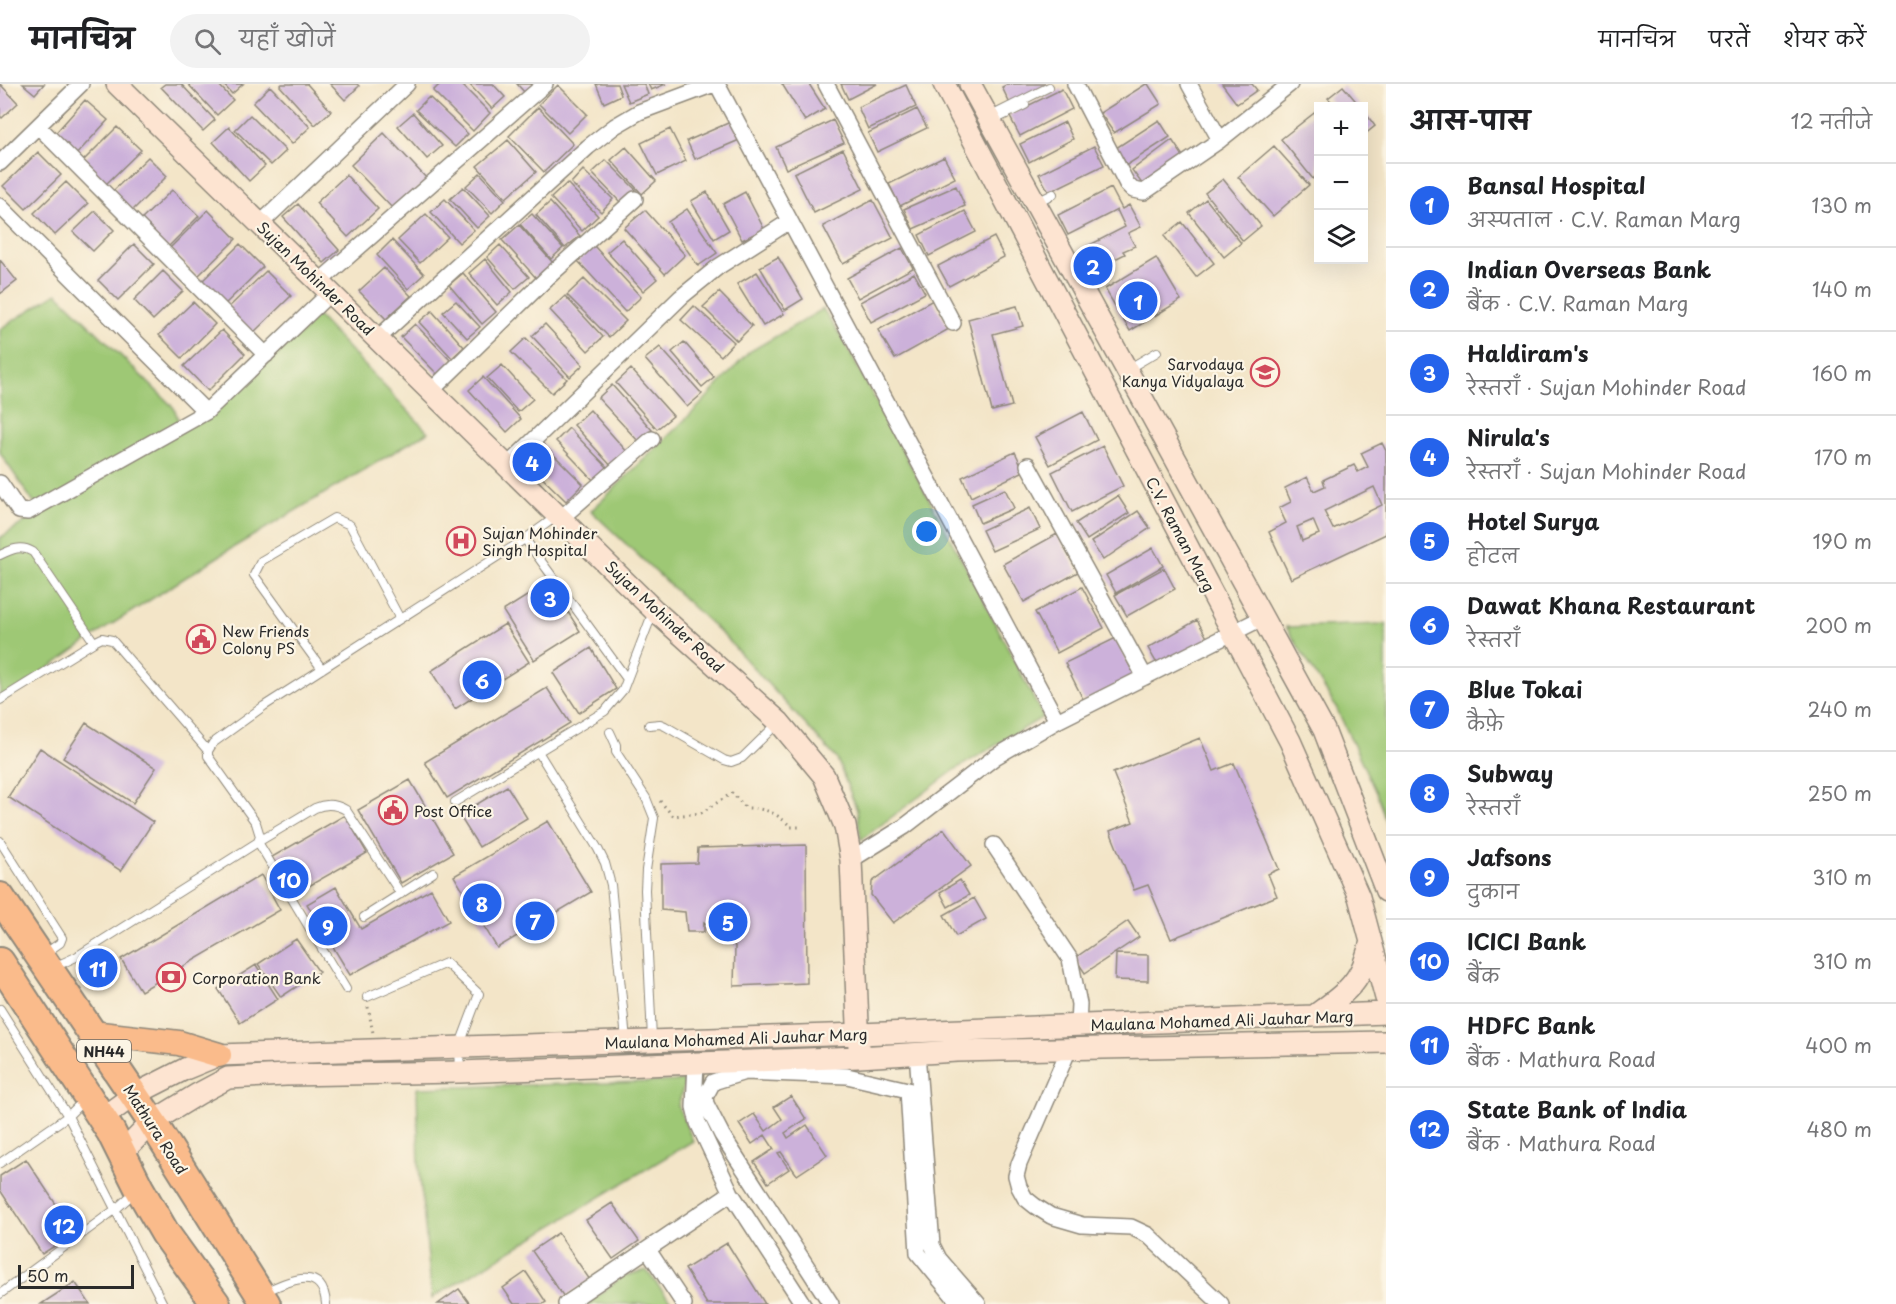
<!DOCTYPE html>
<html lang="hi">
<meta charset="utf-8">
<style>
:root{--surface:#fff;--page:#f2f2f2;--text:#202124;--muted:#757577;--line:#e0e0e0;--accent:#2563eb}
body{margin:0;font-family:"Playpen Sans","Playpen Sans Deva",sans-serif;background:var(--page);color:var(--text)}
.controls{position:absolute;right:18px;top:18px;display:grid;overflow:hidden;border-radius:0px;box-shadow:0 6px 24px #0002}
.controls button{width:54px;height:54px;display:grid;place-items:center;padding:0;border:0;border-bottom:2px solid var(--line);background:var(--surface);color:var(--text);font:30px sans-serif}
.scale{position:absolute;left:18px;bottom:15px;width:116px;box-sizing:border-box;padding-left:6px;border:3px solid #2b2b2b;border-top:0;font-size:16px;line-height:21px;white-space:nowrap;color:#2b2b2b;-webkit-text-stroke:4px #fcf5e5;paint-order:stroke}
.you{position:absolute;left:927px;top:448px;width:21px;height:21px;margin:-15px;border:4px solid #fff;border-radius:50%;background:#1a73e8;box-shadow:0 0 0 9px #1a73e833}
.badge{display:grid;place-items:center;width:39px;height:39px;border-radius:50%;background:var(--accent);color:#fff;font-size:20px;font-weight:700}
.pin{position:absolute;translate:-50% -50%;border:3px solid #fff;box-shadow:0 2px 6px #0006}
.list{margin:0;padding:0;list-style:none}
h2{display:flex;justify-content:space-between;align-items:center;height:78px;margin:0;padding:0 24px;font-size:26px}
h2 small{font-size:20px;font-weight:400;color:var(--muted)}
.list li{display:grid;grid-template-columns:39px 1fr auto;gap:18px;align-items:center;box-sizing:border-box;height:84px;padding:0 24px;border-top:2px solid var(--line)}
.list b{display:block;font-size:22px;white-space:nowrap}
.list p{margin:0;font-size:20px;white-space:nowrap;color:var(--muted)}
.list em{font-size:20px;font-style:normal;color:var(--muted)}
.icon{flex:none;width:33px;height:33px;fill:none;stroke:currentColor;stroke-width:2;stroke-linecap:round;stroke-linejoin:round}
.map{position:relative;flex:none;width:1386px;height:1220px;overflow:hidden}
header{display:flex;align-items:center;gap:36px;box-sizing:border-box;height:84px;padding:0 30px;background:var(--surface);border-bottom:2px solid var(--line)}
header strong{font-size:28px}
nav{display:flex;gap:33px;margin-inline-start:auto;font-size:21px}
.search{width:420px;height:54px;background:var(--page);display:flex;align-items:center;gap:15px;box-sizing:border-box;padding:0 21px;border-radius:33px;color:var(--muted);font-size:22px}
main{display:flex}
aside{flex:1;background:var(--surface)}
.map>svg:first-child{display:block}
.park{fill:#9ec875;stroke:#647a50;stroke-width:1.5}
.building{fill:#ccb1da;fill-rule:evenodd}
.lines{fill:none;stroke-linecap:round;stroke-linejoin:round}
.lane-casing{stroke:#8f887a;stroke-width:10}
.street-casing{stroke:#8f887a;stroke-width:18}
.secondary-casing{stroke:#8f887a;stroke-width:24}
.primary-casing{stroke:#8f887a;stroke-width:27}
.highway-casing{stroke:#8f887a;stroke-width:32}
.path{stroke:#8f887a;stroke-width:3;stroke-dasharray:1.5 4.5;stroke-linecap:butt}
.lane{stroke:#fff;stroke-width:8}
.street{stroke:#fff;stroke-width:15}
.secondary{stroke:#fde4d1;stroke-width:21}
.primary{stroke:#fabb8b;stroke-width:24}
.highway{stroke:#fabb8b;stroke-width:28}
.labels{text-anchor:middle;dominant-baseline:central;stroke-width:4.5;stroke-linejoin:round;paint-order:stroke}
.shield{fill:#fcf5e5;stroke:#6a6863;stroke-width:1.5}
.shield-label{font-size:14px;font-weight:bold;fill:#2b2b2b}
.street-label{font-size:15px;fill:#2b2b2b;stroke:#fcf5e5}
.poi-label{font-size:15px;fill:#2b2b2b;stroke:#fcf5e5;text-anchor:start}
</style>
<header>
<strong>मानचित्र</strong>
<div class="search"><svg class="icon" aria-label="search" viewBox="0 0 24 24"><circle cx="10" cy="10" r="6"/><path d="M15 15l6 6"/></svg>यहाँ खोजें</div>
<nav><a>मानचित्र</a><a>परतें</a><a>शेयर करें</a></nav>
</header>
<main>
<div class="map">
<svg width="1386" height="1220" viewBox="0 0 1386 1220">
<rect width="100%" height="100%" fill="#fcf5e5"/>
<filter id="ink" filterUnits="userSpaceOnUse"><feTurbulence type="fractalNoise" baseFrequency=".0167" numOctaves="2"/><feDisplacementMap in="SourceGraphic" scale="12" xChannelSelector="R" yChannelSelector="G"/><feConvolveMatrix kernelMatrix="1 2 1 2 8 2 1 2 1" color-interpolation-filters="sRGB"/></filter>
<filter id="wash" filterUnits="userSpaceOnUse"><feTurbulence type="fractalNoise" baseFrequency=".008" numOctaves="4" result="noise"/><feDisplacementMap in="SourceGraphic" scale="24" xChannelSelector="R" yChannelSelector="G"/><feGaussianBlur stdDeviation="1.35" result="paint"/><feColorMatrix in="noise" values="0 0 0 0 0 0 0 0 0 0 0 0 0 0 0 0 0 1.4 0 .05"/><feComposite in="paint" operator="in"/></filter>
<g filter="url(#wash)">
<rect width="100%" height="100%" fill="#f3e5c8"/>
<path class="park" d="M57 209 174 324 180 340 208 323 310 224 428 348 224 469 112 540 0 618V454L40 428 0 369V245Z
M823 225 842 254 984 517 1043 633 956 685 861 756 857 726 837 675 725 553 591 427 699 322 749 268Z
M1386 540V739L1378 713 1336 623 1286 543Z
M685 997 678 1022 693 1057 432 1214 419 1084 417 1004Z
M646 1186 673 1220H587L622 1193Z"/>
<g id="blocks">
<path class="building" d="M0 0 18 19 2 34 0 32Z
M23 0H44L35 10Z
M165 0H181L215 36 203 47 161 3Z
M188 0H218L233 16 217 31Z
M223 0H243L232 10Z
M282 0H307L331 27 315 41 280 2Z
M330 0H357L359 2 345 16Z
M440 0H461L490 29 473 47 433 7Z
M469 0H493L505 13 492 25Z
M517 0H536L525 9Z
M596 0H617L621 11 604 19Z
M621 0H644L648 10 629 18Z
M648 0H666L651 6Z
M782 0H809L825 25 805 37Z
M841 0H877L848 15Z
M1008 0H1048L1010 20 1002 3Z
M1146 0H1148L1161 20 1114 49 1100 29Z
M1222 0H1252L1257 6 1237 20Z
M558 1 587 30 568 49 539 20Z
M906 1 916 23 868 45 858 23Z
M270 2 310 43 292 60 253 19Z
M1343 2 1360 22H1335L1328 14Z
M1062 5 1072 25 1020 52 1009 31Z
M429 13 468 50 455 63 416 26Z
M85 16 108 36 74 73 52 53Z
M538 23 573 60 544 88 509 52Z
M917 25 927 44 877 68 868 49Z
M1318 26V90L1313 95 1281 55Z
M1364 27 1375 42 1364 51Z
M413 29 442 62 427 75 398 42Z
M250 31 286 67 271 81 235 46Z
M735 36 744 54 695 75 687 57Z
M833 36 844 59 786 85 776 63Z
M1159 36 1170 53 1127 81 1116 64Z
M1065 38 1073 55 1029 78 1020 60Z
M117 43 141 66 104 102 81 79Z
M229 43 265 82 249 97 213 58Z
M670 45 686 77 657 91 641 59Z
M384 49 428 96 395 127 351 81Z
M508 56 536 88 506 114 477 82Z
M1172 56 1185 75 1145 104 1132 86Z
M1094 62 1104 81 1049 108 1039 90Z
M1274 62 1309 101 1273 132 1238 93Z
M626 63 656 97 642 110 611 76Z
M843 65 863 105 814 129 794 89Z
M38 68 61 91 26 125 3 102Z
M148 73 167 92 131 128 112 108Z
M944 73 955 94 900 122 889 100Z
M606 76 636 106 622 120 592 89Z
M583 86 613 115 601 128 571 99Z
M480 89 505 116 492 129 466 102Z
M346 91 378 125 348 153 316 119Z
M1223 95 1261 142 1243 157 1205 109Z
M66 98 88 120 55 151 34 129Z
M567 99 598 132 582 147 551 114Z
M956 102 965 122 913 145 904 125Z
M463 103 490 132 477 144 450 115Z
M1111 104 1122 125 1129 121 1141 143 1128 149 1135 162 1123 167 1125 170 1113 176 1111 174 1090 185 1080 166 1125 143 1117 126 1068 151 1058 131Z
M172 106 199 132 164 167 137 140Z
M707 108 729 146 714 155 691 117Z
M745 108 764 145 742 156 723 120Z
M445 115 474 146 459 159 431 128Z
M1206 115 1241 159 1224 173 1189 129Z
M873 116 893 154 843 180 823 142Z
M550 118 580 152 565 164 536 131Z
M298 120 339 166 324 179 283 133Z
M687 125 717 169 698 182 668 138Z
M208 126 236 155 198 192 170 164Z
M645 126 685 171 665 190 624 144Z
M95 127 114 146 93 167 73 148Z
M965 127 976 148 929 172 919 151Z
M426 130 448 153 420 179 398 156Z
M532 130 563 164 551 175 520 140Z
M1182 138 1214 179 1196 193 1164 152Z
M519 141 554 180 537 195 502 156Z
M994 153 1004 173 949 202 938 182Z
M622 155 657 195 643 207 607 168Z
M392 156 424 190 408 205 377 171Z
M134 160 154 180 118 216 98 196Z
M240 160 263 183 223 222 200 199Z
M500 161 529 193 515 205 487 173Z
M594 162 641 213 625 228 578 177Z
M902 164 913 184 858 214 847 194Z
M778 173 803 215 785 226 760 183Z
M1156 174 1181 216 1130 247 1105 205Z
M485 175 512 208 497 221 469 189Z
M0 176 17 197 0 210Z
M384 184 411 212 386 235 359 207Z
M163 187 183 207 153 236 134 216Z
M266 187 291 212 251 251 226 226Z
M757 188 784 230 763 242 737 200Z
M463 189 496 228 482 240 449 201Z
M914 189 925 209 871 238 860 218Z
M584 195 626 237 609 253 567 211Z
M719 208 752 242 737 257 703 223Z
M565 212 603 253 588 267 550 226Z
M933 216 949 245 895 275 878 246Z
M456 217 480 243 467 254 443 228Z
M193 218 215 240 182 274 159 251Z
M694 222 734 258 721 272 681 236Z
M1017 222 1023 242 993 250 1012 322 992 327 968 235Z
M432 227 464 263 452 274 419 238Z
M415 240 453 279 439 292 401 253Z
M545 240 583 281 570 293 532 252Z
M222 246 245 270 208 307 184 282Z
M526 254 567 295 552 309 511 268Z
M684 258 714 293 702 303 672 268Z
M660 263 702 310 687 323 645 275Z
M502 281 533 315 518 328 487 294Z
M631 285 673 332 657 345 616 299Z
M483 293 521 335 507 348 469 306Z
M612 301 652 346 639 358 598 314Z
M590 326 629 370 613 384 574 341Z
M1083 328 1097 356 1050 381 1035 353Z
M569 344 610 386 596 399 556 357Z
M540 357 583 400 566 417 523 375Z
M1382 359 1386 367V450L1291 495 1269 448 1286 439 1279 424 1291 418 1285 404 1307 393 1314 407 1325 402 1323 396 1354 381 1358 388 1368 383 1361 369ZM1374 403 1382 421 1333 445 1324 427ZM1313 436 1319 450 1302 457 1297 443Z
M1103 362 1123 402 1072 428 1052 388Z
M1015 368 1024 387 971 413 962 393Z
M1005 405 1014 424 980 439 972 420Z
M1118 412 1129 429 1087 456 1076 439Z
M1030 424 1040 445 992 467 982 446Z
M1138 427 1150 444 1103 476 1091 458Z
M1057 450 1078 488 1024 518 1003 480Z
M1153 464 1163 482 1116 509 1106 491Z
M1164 484 1175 505 1127 532 1115 511Z
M549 498 580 547 534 576 503 527Z
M1082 503 1104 544 1057 569 1035 528Z
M1197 536 1209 557 1160 585 1148 564Z
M505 540 529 578 455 625 431 587Z
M1116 554 1135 593 1084 617 1065 579Z
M591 564 616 605 579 629 553 589Z
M547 604 570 639 447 714 425 678Z
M86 639 156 684 133 719 63 674Z
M1200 654 1214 687 1234 679 1279 785 1268 790 1277 812 1171 855 1148 801 1134 806 1110 747 1133 738 1113 689Z
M40 664 153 738 121 787 8 713Z
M410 696 453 769 401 799 358 726Z
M507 702 527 734 479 763 459 731Z
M345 731 367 769 293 811 272 773Z
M548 737 591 808 497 864 454 792Z
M944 745 971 782 893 839 871 811 872 798Z
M806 761 807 899 734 902 735 862 704 838V848H687L685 828 661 826V780L697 779 698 764Z
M261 791 280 826 141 907 121 875Z
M960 796 969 811 948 823 940 808Z
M336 803 361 845 431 805 449 837 350 891 307 820Z
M974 814 986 835 956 852 944 831Z
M1128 837 1139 853 1085 889 1075 874Z
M296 855 319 888 281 913 258 880Z
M1116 870 1148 871V897L1115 896Z
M256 881 278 915 240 939 218 905Z
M791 1012 806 1035 785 1049 788 1054 807 1041 827 1071 797 1091 781 1068 778 1069 789 1085 768 1099 754 1078 774 1065 765 1051 752 1060 739 1040 754 1030 766 1047 782 1035 774 1023Z
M26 1075 75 1149 42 1170 0 1106V1092Z
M612 1119 639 1157 613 1175 586 1136Z
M558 1149 590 1196 564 1213 532 1167Z
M727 1159 765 1220H707L685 1185Z
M526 1188 546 1218 543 1220H514L503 1204Z
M75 1198 90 1220H41Z
M459 1205 470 1220H438Z"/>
</g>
</g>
<g filter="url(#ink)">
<use href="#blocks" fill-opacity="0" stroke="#8f887a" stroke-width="1.5"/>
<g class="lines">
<g class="lane-casing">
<path id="lane" d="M989 33 1049 3
M992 37 1025 21
M1037 118 1053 110
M1128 285 1157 268
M525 455 627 595
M0 471C12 465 21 461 33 468L94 558
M322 585 254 491 261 477 334 434 350 441 400 535
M0 616 94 558 102 554 112 556 208 667
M649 641 660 640 665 642 724 676 731 678 742 674 779 638
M610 648 616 661V668L646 714 654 734 646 786 645 806 652 955
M539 669 598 765 605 779 611 801 626 956
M455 718 605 627 623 606 653 528
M0 757 62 854 60 859 44 870
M364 833 433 789
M54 883 76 873 258 758 260 752 256 739 208 672V667L213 659 264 622 525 455 557 432
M346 905 258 758 315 724C326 719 336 720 346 726L401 810
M367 913 446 879 479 910 459 963 460 987
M0 925 68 1032 163 1220
M0 1079 68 1032 85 1015
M264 1208C287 1198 323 1179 326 1220
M0 1210 116 1125 135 1108"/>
</g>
<g class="street-casing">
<path id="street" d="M717 0 1057 637
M826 0 953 239
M1075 0 1127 100 1133 106 1144 108 1220 56 1290 0
M1189 0 1220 56
M38 42 266 271
M0 79 81 0
M0 122 206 328
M260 140 407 0
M319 198 545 0
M377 255 588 63 615 42 639 28 714 0
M431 307 547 194 635 115
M1028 381 1145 593
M507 382 681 213 718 183 790 137
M0 399 19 427 28 428 206 328 330 209
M561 434 652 355
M994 761 1070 875 1079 920 1078 941
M851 776 904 743 995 673 1057 637 1262 534
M1069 965 1019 1080 1016 1092 1019 1103 1025 1114 1035 1122 1051 1132 1082 1141 1131 1143 1148 1151 1221 1220
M917 969 932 1161 939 1175 978 1220
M696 979 694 1023 698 1039 731 1109 803 1220
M648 1166 684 1220
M566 1220 731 1109
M831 1220 722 1051 706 1020 705 1013 713 998 745 988 847 992 908 1006 918 1169 960 1220"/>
</g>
<g class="secondary-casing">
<path id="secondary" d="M117 0 654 526 779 638 824 692 845 742 851 776 859 963
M944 0 1290 657 1359 813 1386 914
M970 0 1324 646 1386 807
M1314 932C1330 920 1349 908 1359 890 1365 881 1367 869 1371 858
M102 1034 134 1011 185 985 219 971 859 950 1386 929
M122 1069 152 1038 198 1010 228 994 286 991 460 988 859 973 957 967 1386 958"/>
</g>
<g class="primary-casing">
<path id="primary" d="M92 949 179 959 219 971"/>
</g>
<g class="highway-casing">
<path id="highway" d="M0 813 152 1038 266 1220
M0 878 111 1048 139 1104 165 1149 216 1220"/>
</g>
<path class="path" d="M660 717 673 732 701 729 732 709 746 724C766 724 777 729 791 743H803
M368 923 373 949"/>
<use href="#lane" class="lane"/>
<use href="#street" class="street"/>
<use href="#secondary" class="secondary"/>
<use href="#primary" class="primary"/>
<use href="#highway" class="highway"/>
</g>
</g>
<defs>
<g id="school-ring" transform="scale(1.5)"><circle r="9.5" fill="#fcf5e5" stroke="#d1495b" stroke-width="1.5"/><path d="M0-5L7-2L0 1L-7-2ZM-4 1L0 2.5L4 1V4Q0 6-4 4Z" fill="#d1495b"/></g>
<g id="hospital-ring" transform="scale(1.5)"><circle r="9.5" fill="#fcf5e5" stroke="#d1495b" stroke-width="1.5"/><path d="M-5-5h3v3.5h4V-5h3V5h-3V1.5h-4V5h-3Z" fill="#d1495b"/></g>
<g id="civic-ring" transform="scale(1.5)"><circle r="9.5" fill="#fcf5e5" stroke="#d1495b" stroke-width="1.5"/><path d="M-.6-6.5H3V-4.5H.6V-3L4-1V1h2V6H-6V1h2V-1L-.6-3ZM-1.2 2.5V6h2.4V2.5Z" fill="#d1495b"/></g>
<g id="bank-ring" transform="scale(1.5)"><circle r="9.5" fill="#fcf5e5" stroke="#d1495b" stroke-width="1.5"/><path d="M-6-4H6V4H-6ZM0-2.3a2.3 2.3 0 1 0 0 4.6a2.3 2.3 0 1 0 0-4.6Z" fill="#d1495b"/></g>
</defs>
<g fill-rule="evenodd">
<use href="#school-ring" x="1265" y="288"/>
<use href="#hospital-ring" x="461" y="457"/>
<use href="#civic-ring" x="201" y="555"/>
<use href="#civic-ring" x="393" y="726"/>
<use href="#bank-ring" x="171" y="893"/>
</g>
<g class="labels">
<rect class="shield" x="77" y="956" width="54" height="22" rx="4.5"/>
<g class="shield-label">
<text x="104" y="967">NH44</text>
</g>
<g class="street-label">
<text transform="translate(316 194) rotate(44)">Sujan Mohinder Road</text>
<text transform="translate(1181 450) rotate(62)">C.V. Raman Marg</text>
<text transform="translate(665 532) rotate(43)">Sujan Mohinder Road</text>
<text transform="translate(1222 936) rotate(-2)">Maulana Mohamed Ali Jauhar Marg</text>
<text transform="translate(736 954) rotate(-2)">Maulana Mohamed Ali Jauhar Marg</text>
<text transform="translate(156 1045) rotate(57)">Mathura Road</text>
</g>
<g class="poi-label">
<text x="1244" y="279" text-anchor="end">Sarvodaya<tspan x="1244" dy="17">Kanya Vidyalaya</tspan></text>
<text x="482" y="448">Sujan Mohinder<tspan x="482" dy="17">Singh Hospital</tspan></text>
<text x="222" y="546">New Friends<tspan x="222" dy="17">Colony PS</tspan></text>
<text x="414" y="726">Post Office</text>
<text x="192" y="893">Corporation Bank</text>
</g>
</g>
</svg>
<div class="controls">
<button>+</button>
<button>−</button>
<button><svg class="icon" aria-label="layers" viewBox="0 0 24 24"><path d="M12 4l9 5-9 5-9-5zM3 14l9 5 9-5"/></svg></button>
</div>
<div class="scale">50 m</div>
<div class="you"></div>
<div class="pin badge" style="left:1138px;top:217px">1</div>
<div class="pin badge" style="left:1093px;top:182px">2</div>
<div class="pin badge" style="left:550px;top:514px">3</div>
<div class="pin badge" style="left:532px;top:378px">4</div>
<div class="pin badge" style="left:728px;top:838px">5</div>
<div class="pin badge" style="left:482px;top:596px">6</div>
<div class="pin badge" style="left:535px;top:837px">7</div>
<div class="pin badge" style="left:482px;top:819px">8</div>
<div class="pin badge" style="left:328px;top:842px">9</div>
<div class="pin badge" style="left:289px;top:795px">10</div>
<div class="pin badge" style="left:98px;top:884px">11</div>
<div class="pin badge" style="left:64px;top:1141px">12</div>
</div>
<aside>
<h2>आस-पास<small>12 नतीजे</small></h2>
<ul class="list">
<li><span class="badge">1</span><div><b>Bansal Hospital</b><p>अस्पताल · C.V. Raman Marg</p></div><em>130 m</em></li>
<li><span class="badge">2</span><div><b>Indian Overseas Bank</b><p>बैंक · C.V. Raman Marg</p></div><em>140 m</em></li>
<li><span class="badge">3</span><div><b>Haldiram's</b><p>रेस्तराँ · Sujan Mohinder Road</p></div><em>160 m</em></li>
<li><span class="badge">4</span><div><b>Nirula's</b><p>रेस्तराँ · Sujan Mohinder Road</p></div><em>170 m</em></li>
<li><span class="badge">5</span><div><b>Hotel Surya</b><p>होटल</p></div><em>190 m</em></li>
<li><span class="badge">6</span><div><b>Dawat Khana Restaurant</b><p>रेस्तराँ</p></div><em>200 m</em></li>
<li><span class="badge">7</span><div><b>Blue Tokai</b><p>कैफ़े</p></div><em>240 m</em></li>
<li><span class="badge">8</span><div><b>Subway</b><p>रेस्तराँ</p></div><em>250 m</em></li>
<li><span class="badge">9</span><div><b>Jafsons</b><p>दुकान</p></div><em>310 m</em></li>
<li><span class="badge">10</span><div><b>ICICI Bank</b><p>बैंक</p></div><em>310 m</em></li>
<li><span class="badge">11</span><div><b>HDFC Bank</b><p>बैंक · Mathura Road</p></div><em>400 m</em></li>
<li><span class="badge">12</span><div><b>State Bank of India</b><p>बैंक · Mathura Road</p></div><em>480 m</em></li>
</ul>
</aside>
</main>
